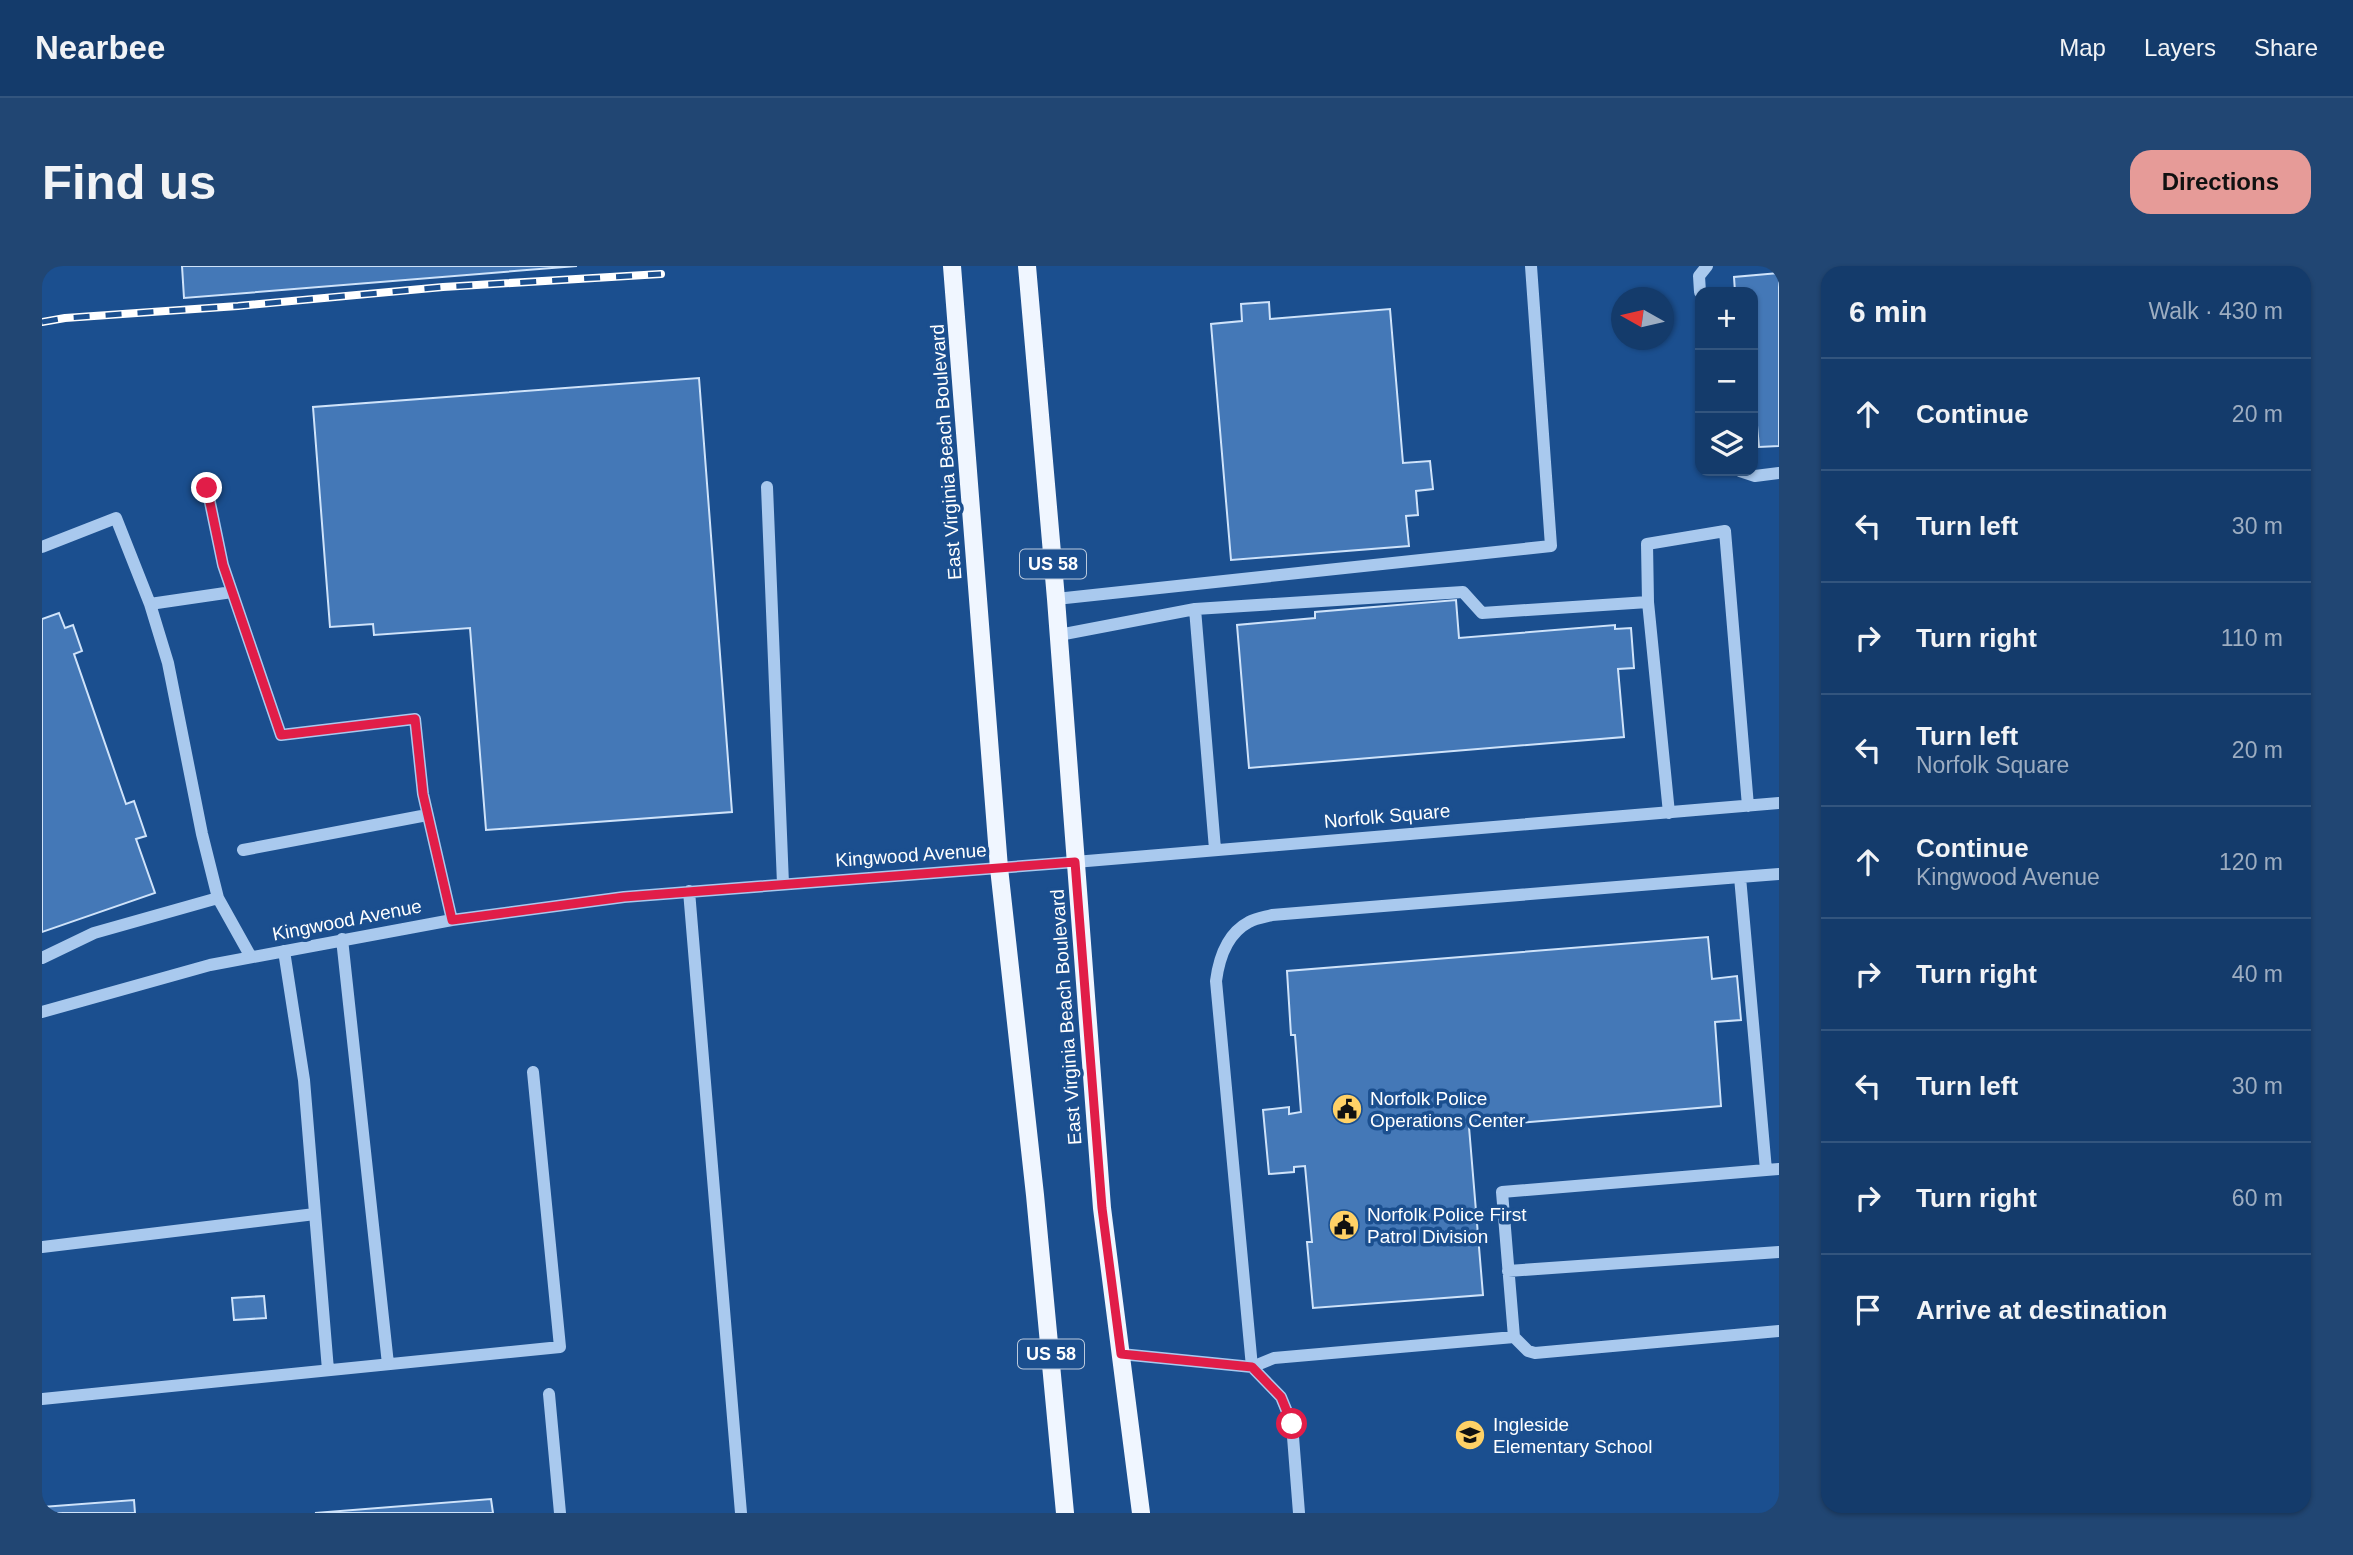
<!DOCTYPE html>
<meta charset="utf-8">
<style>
:root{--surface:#143b6b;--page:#214673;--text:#f1f3f6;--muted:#9dadc1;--line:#33557e;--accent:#e69b98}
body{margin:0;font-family:Arial,sans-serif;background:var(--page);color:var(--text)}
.controls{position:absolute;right:21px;top:21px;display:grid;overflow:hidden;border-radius:14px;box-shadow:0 2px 5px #0004}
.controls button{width:63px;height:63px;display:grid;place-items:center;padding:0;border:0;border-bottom:2px solid var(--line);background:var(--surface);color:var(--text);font:35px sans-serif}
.compass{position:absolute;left:1569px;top:21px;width:63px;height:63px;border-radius:50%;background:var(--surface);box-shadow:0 2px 5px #0004;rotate:278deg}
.stop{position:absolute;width:21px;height:21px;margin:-16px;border:5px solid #e11d48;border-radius:50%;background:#fff}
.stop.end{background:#e11d48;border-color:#fff;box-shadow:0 2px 7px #0008}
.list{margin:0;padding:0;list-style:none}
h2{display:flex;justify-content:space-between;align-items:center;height:91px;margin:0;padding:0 28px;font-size:30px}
h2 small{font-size:23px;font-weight:400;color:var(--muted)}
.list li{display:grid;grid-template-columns:46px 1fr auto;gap:21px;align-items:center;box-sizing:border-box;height:112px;padding:0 28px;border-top:2px solid var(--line)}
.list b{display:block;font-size:26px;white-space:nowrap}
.list p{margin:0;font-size:23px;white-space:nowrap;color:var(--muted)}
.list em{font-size:23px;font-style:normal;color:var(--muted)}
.icon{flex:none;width:38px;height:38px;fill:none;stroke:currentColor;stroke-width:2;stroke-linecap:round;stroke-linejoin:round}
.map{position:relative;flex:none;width:1737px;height:1247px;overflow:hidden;border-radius:21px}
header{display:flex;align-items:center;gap:42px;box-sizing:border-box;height:98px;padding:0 35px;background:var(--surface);border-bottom:2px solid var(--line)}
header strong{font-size:33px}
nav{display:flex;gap:38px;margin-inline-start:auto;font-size:24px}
.intro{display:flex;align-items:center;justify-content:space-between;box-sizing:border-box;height:168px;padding:0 42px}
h1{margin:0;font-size:49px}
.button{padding:18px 32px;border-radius:21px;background:var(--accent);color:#111;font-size:24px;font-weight:700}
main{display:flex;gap:42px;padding:0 42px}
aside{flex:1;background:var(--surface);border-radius:21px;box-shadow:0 2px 5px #0004}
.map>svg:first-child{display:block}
.building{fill:#4478b7;stroke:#cfe3fa;stroke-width:2}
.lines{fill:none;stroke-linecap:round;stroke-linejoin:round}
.minor{stroke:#a9c9ee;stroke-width:12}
.major{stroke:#f0f6ff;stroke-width:18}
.rail-casing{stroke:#fff;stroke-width:8}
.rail{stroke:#1b4f8f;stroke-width:5;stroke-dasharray:16;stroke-linecap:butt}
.route{stroke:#e11d48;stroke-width:9}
.labels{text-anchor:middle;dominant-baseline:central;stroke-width:7;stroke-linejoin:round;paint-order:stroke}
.shield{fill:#1b4f8f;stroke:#bbcadd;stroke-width:2}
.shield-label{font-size:18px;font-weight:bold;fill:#fff}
.street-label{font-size:19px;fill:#fff;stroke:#1b4f8f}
.poi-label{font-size:19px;fill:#fff;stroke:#1b4f8f;text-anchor:start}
</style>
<header>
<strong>Nearbee</strong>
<nav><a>Map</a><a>Layers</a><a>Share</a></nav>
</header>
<div class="intro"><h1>Find us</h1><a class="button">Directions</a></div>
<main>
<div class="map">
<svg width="1737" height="1247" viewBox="0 0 1737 1247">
<rect width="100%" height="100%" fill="#1b4f8f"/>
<path class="building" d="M140 0H535L142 32Z
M1737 7V180L1717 181 1711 116V26H1693L1692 11Z
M1227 36 1228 53 1348 43 1361 197 1388 195 1391 223 1374 225 1376 249 1364 250 1367 280 1189 294 1169 58 1200 55 1199 38Z
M657 112 690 546 444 564 428 362 332 369 331 358 288 361 271 141Z
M1414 334 1417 372 1573 359V363L1589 362 1592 402 1576 403 1582 471 1207 502 1195 359 1273 352V346Z
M17 347 23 362 31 359 40 385 32 388 84 538 92 535 104 570 94 573 113 627 0 666V353Z
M1666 671 1670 713 1695 710 1699 754 1673 756 1679 840 1427 861 1441 1029 1271 1042 1265 976H1270L1263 900 1252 901V906L1227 908 1221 844 1247 841V848L1259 846 1253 769H1249L1245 705Z
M222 1030 224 1052 192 1054 190 1032Z
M449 1233 451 1247H273Z
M92 1234 93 1247H0V1241Z"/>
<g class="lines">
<path class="minor" d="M1658 26 1657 10 1665 0
M1698 205 1713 210 1737 207
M725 221 741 618
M165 222 181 299 239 469 373 453 381 528 410 654
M0 281 74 252 108 338 190 326
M1014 333 1509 280 1489 0
M108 338 126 397 160 568 176 632 209 691
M1153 343 1421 326 1440 347 1606 336
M1017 369 1153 343 1173 583
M1627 547 1606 336 1605 278 1683 265 1706 540
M201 584 385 549
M1698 611 1737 608
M647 625 699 1247
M300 673 346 1098
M242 685 262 814 286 1104
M0 692 52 667 176 632
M0 746 168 699 410 654 582 631 1033 596 1737 537
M1724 904 1460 926 1472 1071 1486 1085 1493 1087 1737 1065
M0 981 273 948
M1466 1005 1737 986
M1472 1071 1232 1092 1210 1101 1174 715C1177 692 1186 667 1207 656 1214 652 1223 651 1230 649L1698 611 1724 904 1737 903
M1079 1088 1210 1101 1239 1131 1250 1158 1257 1247
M507 1128 518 1247
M0 1133 518 1081 491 806"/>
<path class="major" d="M910 0 957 602 993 929 1023 1247
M985 0 1014 333 1060 942 1099 1247"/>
<g class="rail-casing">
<path id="rail" d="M0 56 23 52 196 40 401 21 619 8"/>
</g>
<use href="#rail" class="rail"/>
</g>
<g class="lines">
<path class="route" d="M165 222 181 299 239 469 373 453 381 528 410 654 582 631 1033 596 1060 942 1079 1088 1210 1101 1239 1131 1250 1158"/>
</g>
<defs>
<g id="civic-disc" transform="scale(1.575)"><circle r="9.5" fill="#ffd166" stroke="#1b4f8f"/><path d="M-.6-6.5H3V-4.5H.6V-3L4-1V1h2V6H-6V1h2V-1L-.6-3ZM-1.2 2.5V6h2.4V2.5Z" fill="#111"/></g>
<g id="school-disc" transform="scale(1.575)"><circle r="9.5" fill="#ffd166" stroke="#1b4f8f"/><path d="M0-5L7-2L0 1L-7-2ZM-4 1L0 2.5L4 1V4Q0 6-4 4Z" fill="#111"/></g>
</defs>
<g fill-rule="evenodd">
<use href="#civic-disc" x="1305" y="843"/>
<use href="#civic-disc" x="1302" y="959"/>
<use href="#school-disc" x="1428" y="1169"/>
</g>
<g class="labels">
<g class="shield">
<rect x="978" y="283.5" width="66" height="29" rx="5"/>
<rect x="976" y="1073.5" width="66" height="29" rx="5"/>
</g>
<g class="shield-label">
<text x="1011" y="298">US 58</text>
<text x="1009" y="1088">US 58</text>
</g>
<g class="street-label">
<text transform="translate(904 186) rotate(-94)">East Virginia Beach Boulevard</text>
<text transform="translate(1345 550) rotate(-5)">Norfolk Square</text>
<text transform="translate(869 589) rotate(-4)">Kingwood Avenue</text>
<text transform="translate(305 654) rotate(-11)">Kingwood Avenue</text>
<text transform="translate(1024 751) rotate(-94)">East Virginia Beach Boulevard</text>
</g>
<g class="poi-label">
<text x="1328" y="832">Norfolk Police<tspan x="1328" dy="22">Operations Center</tspan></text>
<text x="1325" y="948">Norfolk Police First<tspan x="1325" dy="22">Patrol Division</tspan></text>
<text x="1451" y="1158">Ingleside<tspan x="1451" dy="22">Elementary School</tspan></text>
</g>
</g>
</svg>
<div class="controls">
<button>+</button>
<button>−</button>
<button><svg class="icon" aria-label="layers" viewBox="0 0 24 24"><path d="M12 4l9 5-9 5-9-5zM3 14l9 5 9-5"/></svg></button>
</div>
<svg class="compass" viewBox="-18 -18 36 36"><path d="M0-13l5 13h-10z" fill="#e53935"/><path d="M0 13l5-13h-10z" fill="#9dadc1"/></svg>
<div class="stop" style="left:1250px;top:1158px"></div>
<div class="stop end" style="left:165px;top:222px"></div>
</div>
<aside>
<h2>6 min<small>Walk · 430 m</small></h2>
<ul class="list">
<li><svg class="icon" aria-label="ahead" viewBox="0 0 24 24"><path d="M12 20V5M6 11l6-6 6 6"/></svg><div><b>Continue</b></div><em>20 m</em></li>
<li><svg class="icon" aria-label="left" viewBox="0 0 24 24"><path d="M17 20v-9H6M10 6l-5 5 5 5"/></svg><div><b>Turn left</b></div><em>30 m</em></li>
<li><svg class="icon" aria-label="right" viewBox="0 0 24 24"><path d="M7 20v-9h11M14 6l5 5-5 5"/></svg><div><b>Turn right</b></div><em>110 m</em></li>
<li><svg class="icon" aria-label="left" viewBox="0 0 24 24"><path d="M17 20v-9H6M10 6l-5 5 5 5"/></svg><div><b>Turn left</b><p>Norfolk Square</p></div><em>20 m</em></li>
<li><svg class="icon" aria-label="ahead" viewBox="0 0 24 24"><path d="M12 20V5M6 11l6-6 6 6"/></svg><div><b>Continue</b><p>Kingwood Avenue</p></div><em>120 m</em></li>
<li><svg class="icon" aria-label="right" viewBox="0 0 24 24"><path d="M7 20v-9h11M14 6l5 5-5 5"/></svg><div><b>Turn right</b></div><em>40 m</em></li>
<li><svg class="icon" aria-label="left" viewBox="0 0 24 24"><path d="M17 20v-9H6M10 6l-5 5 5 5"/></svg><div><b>Turn left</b></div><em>30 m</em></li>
<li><svg class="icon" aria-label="right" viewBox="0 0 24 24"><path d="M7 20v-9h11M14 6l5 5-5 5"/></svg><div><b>Turn right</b></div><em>60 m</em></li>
<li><svg class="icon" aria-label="arrive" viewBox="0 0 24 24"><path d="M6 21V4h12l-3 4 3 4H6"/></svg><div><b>Arrive at destination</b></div></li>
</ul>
</aside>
</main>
